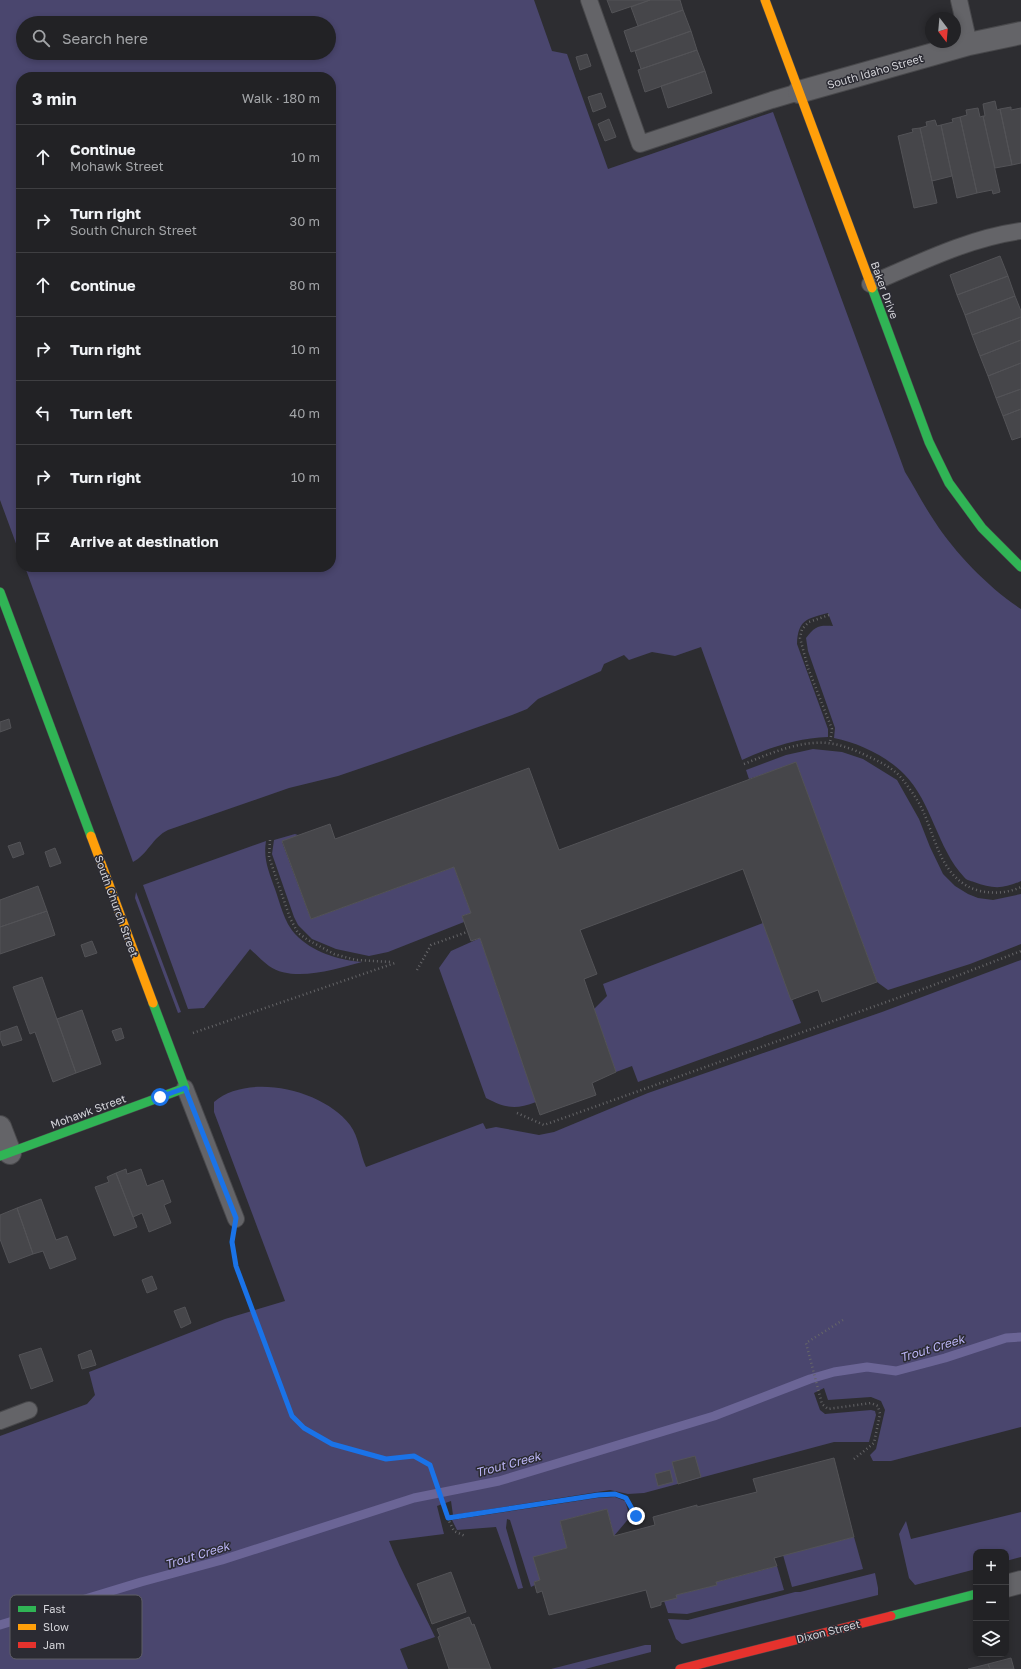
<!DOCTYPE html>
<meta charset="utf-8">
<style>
:root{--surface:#222225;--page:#2e2f32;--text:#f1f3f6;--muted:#a2a4a7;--line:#3f3f42}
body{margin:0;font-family:"Golos Text",sans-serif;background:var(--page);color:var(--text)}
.controls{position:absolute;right:12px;bottom:12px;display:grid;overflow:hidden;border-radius:8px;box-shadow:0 2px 6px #0003}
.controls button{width:36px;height:36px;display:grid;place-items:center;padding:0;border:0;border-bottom:1px solid var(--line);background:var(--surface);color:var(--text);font:20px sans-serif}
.compass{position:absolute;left:925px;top:12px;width:36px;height:36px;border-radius:50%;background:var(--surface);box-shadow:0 2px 6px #0003;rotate:164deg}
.stop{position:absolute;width:12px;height:12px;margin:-9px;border:3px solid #1a73e8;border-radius:50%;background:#fff}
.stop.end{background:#1a73e8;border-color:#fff;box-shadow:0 1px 4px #0008}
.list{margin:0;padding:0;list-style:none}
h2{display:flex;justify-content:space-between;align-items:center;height:52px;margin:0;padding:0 16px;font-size:17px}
h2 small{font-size:13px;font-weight:400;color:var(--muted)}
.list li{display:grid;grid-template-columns:26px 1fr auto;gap:12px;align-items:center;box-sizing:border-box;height:64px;padding:0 16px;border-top:1px solid var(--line)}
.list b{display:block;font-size:15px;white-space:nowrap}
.list p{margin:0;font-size:13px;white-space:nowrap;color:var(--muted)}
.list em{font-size:13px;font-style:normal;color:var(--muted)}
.icon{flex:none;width:22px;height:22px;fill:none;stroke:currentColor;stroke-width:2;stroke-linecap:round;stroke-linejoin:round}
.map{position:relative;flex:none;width:1021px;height:1669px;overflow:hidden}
.search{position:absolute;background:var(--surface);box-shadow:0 2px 6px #0003;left:16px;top:16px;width:320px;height:44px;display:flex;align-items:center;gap:10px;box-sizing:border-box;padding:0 14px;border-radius:22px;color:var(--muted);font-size:15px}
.panel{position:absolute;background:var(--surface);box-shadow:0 2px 6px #0003;left:16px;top:72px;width:320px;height:500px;border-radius:16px}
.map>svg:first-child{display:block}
.green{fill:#4a466e;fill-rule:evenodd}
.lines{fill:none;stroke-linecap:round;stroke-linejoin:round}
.stream{stroke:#6b6596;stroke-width:9}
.building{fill:#46464a;stroke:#535357}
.lane-casing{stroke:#48484b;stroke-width:18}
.street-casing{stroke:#48484b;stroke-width:24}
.fast-casing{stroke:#48484b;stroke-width:10}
.slow-casing{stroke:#48484b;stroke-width:10}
.jam-casing{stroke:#48484b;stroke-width:10}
.path{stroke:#656568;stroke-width:2.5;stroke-dasharray:1 3;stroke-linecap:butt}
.lane{stroke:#646468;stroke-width:16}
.street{stroke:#646468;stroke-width:22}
.fast{stroke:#30b455;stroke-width:9}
.slow{stroke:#ff9f0a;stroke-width:9}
.jam{stroke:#e5322d;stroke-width:9}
.route{stroke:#1a73e8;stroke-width:5}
.labels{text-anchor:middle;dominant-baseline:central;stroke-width:3;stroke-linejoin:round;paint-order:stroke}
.street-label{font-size:11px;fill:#d4d4d9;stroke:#2b2b33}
.water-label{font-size:12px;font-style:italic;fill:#bbb5f5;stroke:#2b2b33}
.key{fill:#2b2b33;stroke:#5e5e65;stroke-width:1}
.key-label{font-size:11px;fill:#d4d4d9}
</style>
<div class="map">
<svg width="1021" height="1669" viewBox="0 0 1021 1669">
<rect width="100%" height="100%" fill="#2d2d31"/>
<path class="green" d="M0 0H534L552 51 567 54 608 169 773 112 905 472C915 488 924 506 935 522 955 553 990 589 1021 609V881C1004 889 992 889 974 882 971 881 966 880 964 877 937 848 932 802 904 774 886 756 859 743 834 738L835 728 808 651 806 638C815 626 819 625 833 626L828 613C806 619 798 620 797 644L828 729V737C797 738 771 747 742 760L701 647 675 656 652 652 629 660 624 655 604 664 601 671 538 699 527 709 512 715 385 760 338 776 289 788 168 830C153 837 147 855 133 862L25 567H331V77H21V557L0 500ZM23 23H329V53H23Z
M813 749 842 752 863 759 897 780 919 819 930 847 943 874 955 886 968 894 978 898 993 900 1021 894V944L970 964 888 990 877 982 796 763 749 779 746 770 786 755Z
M295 834 298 835 282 842 311 919 454 867 471 913 462 916 464 922 388 952 369 956 336 949 312 939 298 925 294 917 272 854 274 840Z
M266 841C263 859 269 872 275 889 280 903 284 922 295 934 312 952 338 960 362 962 336 969 293 983 269 966 262 961 256 954 250 949L204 1008 188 1009 143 885Z
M136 892 181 1012 178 1013 135 898Z
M763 923 801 1023 638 1082 632 1066 616 1072 594 1009 607 996 603 984Z
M480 938 536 1102C515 1110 505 1108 486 1098L439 968 451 951Z
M1021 960V1427L891 1461H873L870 1455 876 1449 885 1410 881 1401 871 1397 828 1400 824 1388 814 1393 820 1410 825 1414 871 1410 875 1411 876 1415 869 1442H834L644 1493 628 1494 610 1490 453 1515 451 1501 437 1506 444 1534 389 1541C402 1574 420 1605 435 1637L400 1649 408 1669H0V1436L87 1404 95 1395 89 1372 225 1319 285 1301 214 1112V1102C248 1072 324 1090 350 1125 359 1137 360 1154 366 1167L483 1123 486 1129 496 1127 539 1135 554 1132 648 1093 882 1012Z
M615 1497 625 1501 630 1517 614 1536 607 1509 560 1521 567 1548 534 1557 540 1580 534 1582 535 1585 531 1587 510 1520 507 1519 506 1528 523 1588 518 1589 496 1527 457 1530 452 1520 597 1498Z
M1021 1512V1557L1006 1561V1552H976V1569L915 1585 909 1578 899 1534 906 1521 911 1539Z
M854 1537 863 1569 792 1587 783 1555Z
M777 1566 784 1590 687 1614 668 1613 664 1601 676 1595 716 1585V1582Z
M875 1573 878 1588V1595L682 1644 676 1639 668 1619 688 1620 795 1592H800Z
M645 1645H651V1652L585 1669H551Z"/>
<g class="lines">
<path class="stream" d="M0 1625 141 1582 222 1560 414 1498 499 1481 714 1416 810 1379 834 1372 867 1367 896 1371 945 1358 1006 1338 1021 1337"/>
</g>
<path class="building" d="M607 0H650L612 13Z
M650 0H680L683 10 638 26 631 7Z
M683 10 691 31 631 52 624 31Z
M691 31 697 50 641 69 635 51Z
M697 50 705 71 645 92 638 70Z
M587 54 591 66 580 70 576 57Z
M705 71 712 93 668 108 661 86Z
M601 93 606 107 593 112 588 97Z
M995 101 997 110 1000 109 1012 165 995 168 983 116H985L983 104Z
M1011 107V110L1021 108V163L1012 165 1000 109Z
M978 108 980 117 983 116 1000 192 993 194 992 190 977 193 960 117 967 115 966 110Z
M960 117 977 193 957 198 941 125 953 122 952 119Z
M609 119 616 137 605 141 598 124Z
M935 120 937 126 941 125 952 176 932 181 920 128 927 126 926 122Z
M920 128 937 203 914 208 898 136 913 132 912 129Z
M1000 256 1008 276 957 295 950 275Z
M1008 276 1015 296 965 315 957 295Z
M1015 296 1021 311V317L972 335 965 315Z
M1021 317V340L980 356 972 335Z
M1021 340V363L988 376 980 356Z
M1021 363V389L996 398 988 376Z
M1021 389V409L1003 416 996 398Z
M1021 409V437L1012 440 1003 416Z
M9 719 11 728 0 732V722Z
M796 762 877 982 822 1002 818 990 791 1000 743 869 580 930 597 974 584 979 616 1072 592 1083 596 1095 540 1115 480 938 471 941 462 916 471 913 454 867 311 919 282 841 330 824 335 839 529 768 559 850Z
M20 842 24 854 13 858 8 846Z
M55 848 61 863 50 867 45 852Z
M38 886 47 911 0 927V900Z
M47 911 55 935 0 954V927Z
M92 941 97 953 85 957 81 945Z
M42 977 76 1073 53 1082 35 1032 30 1034 13 987Z
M82 1010 101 1064 76 1073 57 1019Z
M17 1026 22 1040 3 1046 0 1038V1032Z
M121 1028 124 1038 116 1041 112 1031Z
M126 1169 127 1174 141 1169 147 1186 163 1180 171 1202 164 1205 171 1223 149 1232 142 1213 133 1217 116 1173Z
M116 1173 137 1227 114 1236 95 1187 109 1182 107 1177Z
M41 1199 56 1240 67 1236 76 1259 50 1269 43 1251 33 1254 17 1208Z
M17 1208 33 1254 9 1263 0 1239V1215Z
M152 1276 157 1289 147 1293 142 1280Z
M185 1307 191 1323 181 1328 174 1311Z
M41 1348 53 1381 31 1389 19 1355Z
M91 1350 96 1365 82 1369 78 1355Z
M695 1456 701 1477 678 1484 672 1462Z
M834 1458 854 1537 774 1558 777 1566 716 1582 717 1585 676 1595 677 1598 661 1602V1605L651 1608 646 1590 549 1615 542 1591 537 1593 534 1582 540 1580 533 1557 567 1548 560 1521 607 1509 614 1536 655 1525 653 1517 697 1505V1507L757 1492 753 1479Z
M670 1470 673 1482 658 1486 655 1474Z
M451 1572 466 1612 432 1624 417 1584Z
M469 1617 472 1625 474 1624 491 1669H449L438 1637 440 1636 437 1629Z
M1011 1658 1014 1669H990L988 1664Z
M988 1664 990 1669H968Z"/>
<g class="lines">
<g class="lane-casing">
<path id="lane" d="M589 0 640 144 772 100 799 92
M959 0 969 44
M870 284C919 263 969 238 1021 231
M185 1088 236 1219
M0 1421 29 1410"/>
</g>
<g class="street-casing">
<path id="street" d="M799 92 969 44 1021 33
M0 1127 10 1153
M1006 1586 1021 1582"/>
</g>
<g class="fast-casing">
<path id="fast" d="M872 288 929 442 949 483 982 528 1021 567
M0 592 91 836
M0 1156 185 1088 153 1003
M891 1616 976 1594"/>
</g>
<g class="slow-casing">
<path id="slow" d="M765 0 872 288
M91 836 153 1003"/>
</g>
<g class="jam-casing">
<path id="jam" d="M680 1669 891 1616"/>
</g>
<path class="path" d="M829 615 809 622 802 629 800 638 808 668 832 729 830 743
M744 764C766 755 789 745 813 743 830 741 848 747 863 754 878 761 893 767 903 780 910 789 918 800 923 811 937 842 942 881 980 891 994 894 1008 893 1021 887
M270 840 269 857 290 918 298 933 308 940 334 954 356 960 392 962
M417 970 431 945 467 932
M193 1033 395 963
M517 1113 544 1125 931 986 1021 951
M232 1242 236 1266 292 1416 304 1428 332 1444 386 1459 414 1456 430 1465 448 1519 454 1531 465 1536
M843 1320 806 1343 822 1404 828 1409 871 1403 878 1406 880 1414 874 1443 854 1459
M448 1519 598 1495 615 1494 626 1498 636 1516"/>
<use href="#lane" class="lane"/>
<use href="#street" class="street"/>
<use href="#fast" class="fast"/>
<use href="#slow" class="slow"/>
<use href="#jam" class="jam"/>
</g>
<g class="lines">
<path class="route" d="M160 1097 185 1088 236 1218 232 1242 236 1266 292 1416 304 1428 332 1444 386 1459 414 1456 430 1465 448 1518 598 1495 615 1494 626 1498 636 1516"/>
</g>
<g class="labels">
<g class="street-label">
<text transform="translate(875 71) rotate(-16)">South Idaho Street</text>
<text transform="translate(885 290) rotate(70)">Baker Drive</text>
<text transform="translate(117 906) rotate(70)">South Church Street</text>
<text transform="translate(88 1111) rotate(-20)">Mohawk Street</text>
<text transform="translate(828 1631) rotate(-14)">Dixon Street</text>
</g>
<g class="water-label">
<text transform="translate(932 1348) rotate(-17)">Trout Creek</text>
<text transform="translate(508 1464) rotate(-15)">Trout Creek</text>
<text transform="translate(197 1555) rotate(-17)">Trout Creek</text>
</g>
</g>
<rect x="10" y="1595" width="132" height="64" rx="6" class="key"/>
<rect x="18" y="1606" width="18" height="6" fill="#30b455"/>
<rect x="18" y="1624" width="18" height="6" fill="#ff9f0a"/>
<rect x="18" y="1642" width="18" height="6" fill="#e5322d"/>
<g class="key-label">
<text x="43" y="1613">Fast</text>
<text x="43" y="1631">Slow</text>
<text x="43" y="1649">Jam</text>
</g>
</svg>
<div class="controls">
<button>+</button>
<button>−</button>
<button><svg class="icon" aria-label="layers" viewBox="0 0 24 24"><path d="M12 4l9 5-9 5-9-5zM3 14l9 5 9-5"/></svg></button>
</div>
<svg class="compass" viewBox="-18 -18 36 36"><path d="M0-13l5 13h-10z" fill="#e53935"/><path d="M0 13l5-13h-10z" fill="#a2a4a7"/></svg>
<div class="stop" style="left:160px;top:1097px"></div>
<div class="stop end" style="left:636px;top:1516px"></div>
<div class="search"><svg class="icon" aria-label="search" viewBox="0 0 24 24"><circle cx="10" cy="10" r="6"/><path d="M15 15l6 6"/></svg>Search here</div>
<section class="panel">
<h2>3 min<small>Walk · 180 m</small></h2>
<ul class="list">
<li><svg class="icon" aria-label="ahead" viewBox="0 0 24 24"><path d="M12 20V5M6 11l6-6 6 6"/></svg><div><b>Continue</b><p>Mohawk Street</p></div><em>10 m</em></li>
<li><svg class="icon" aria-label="right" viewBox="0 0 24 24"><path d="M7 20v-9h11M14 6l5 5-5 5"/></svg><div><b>Turn right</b><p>South Church Street</p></div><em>30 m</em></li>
<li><svg class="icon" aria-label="ahead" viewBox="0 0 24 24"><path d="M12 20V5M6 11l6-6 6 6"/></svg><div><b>Continue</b></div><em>80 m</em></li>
<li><svg class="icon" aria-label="right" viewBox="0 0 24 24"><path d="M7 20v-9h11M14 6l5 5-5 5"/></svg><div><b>Turn right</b></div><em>10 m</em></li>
<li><svg class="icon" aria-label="left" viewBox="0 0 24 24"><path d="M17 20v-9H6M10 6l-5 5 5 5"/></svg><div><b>Turn left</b></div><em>40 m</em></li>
<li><svg class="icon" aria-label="right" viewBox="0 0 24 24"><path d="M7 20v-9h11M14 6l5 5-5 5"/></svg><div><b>Turn right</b></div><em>10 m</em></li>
<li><svg class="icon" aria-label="arrive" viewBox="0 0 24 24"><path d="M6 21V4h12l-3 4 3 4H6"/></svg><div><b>Arrive at destination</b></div></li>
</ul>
</section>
</div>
